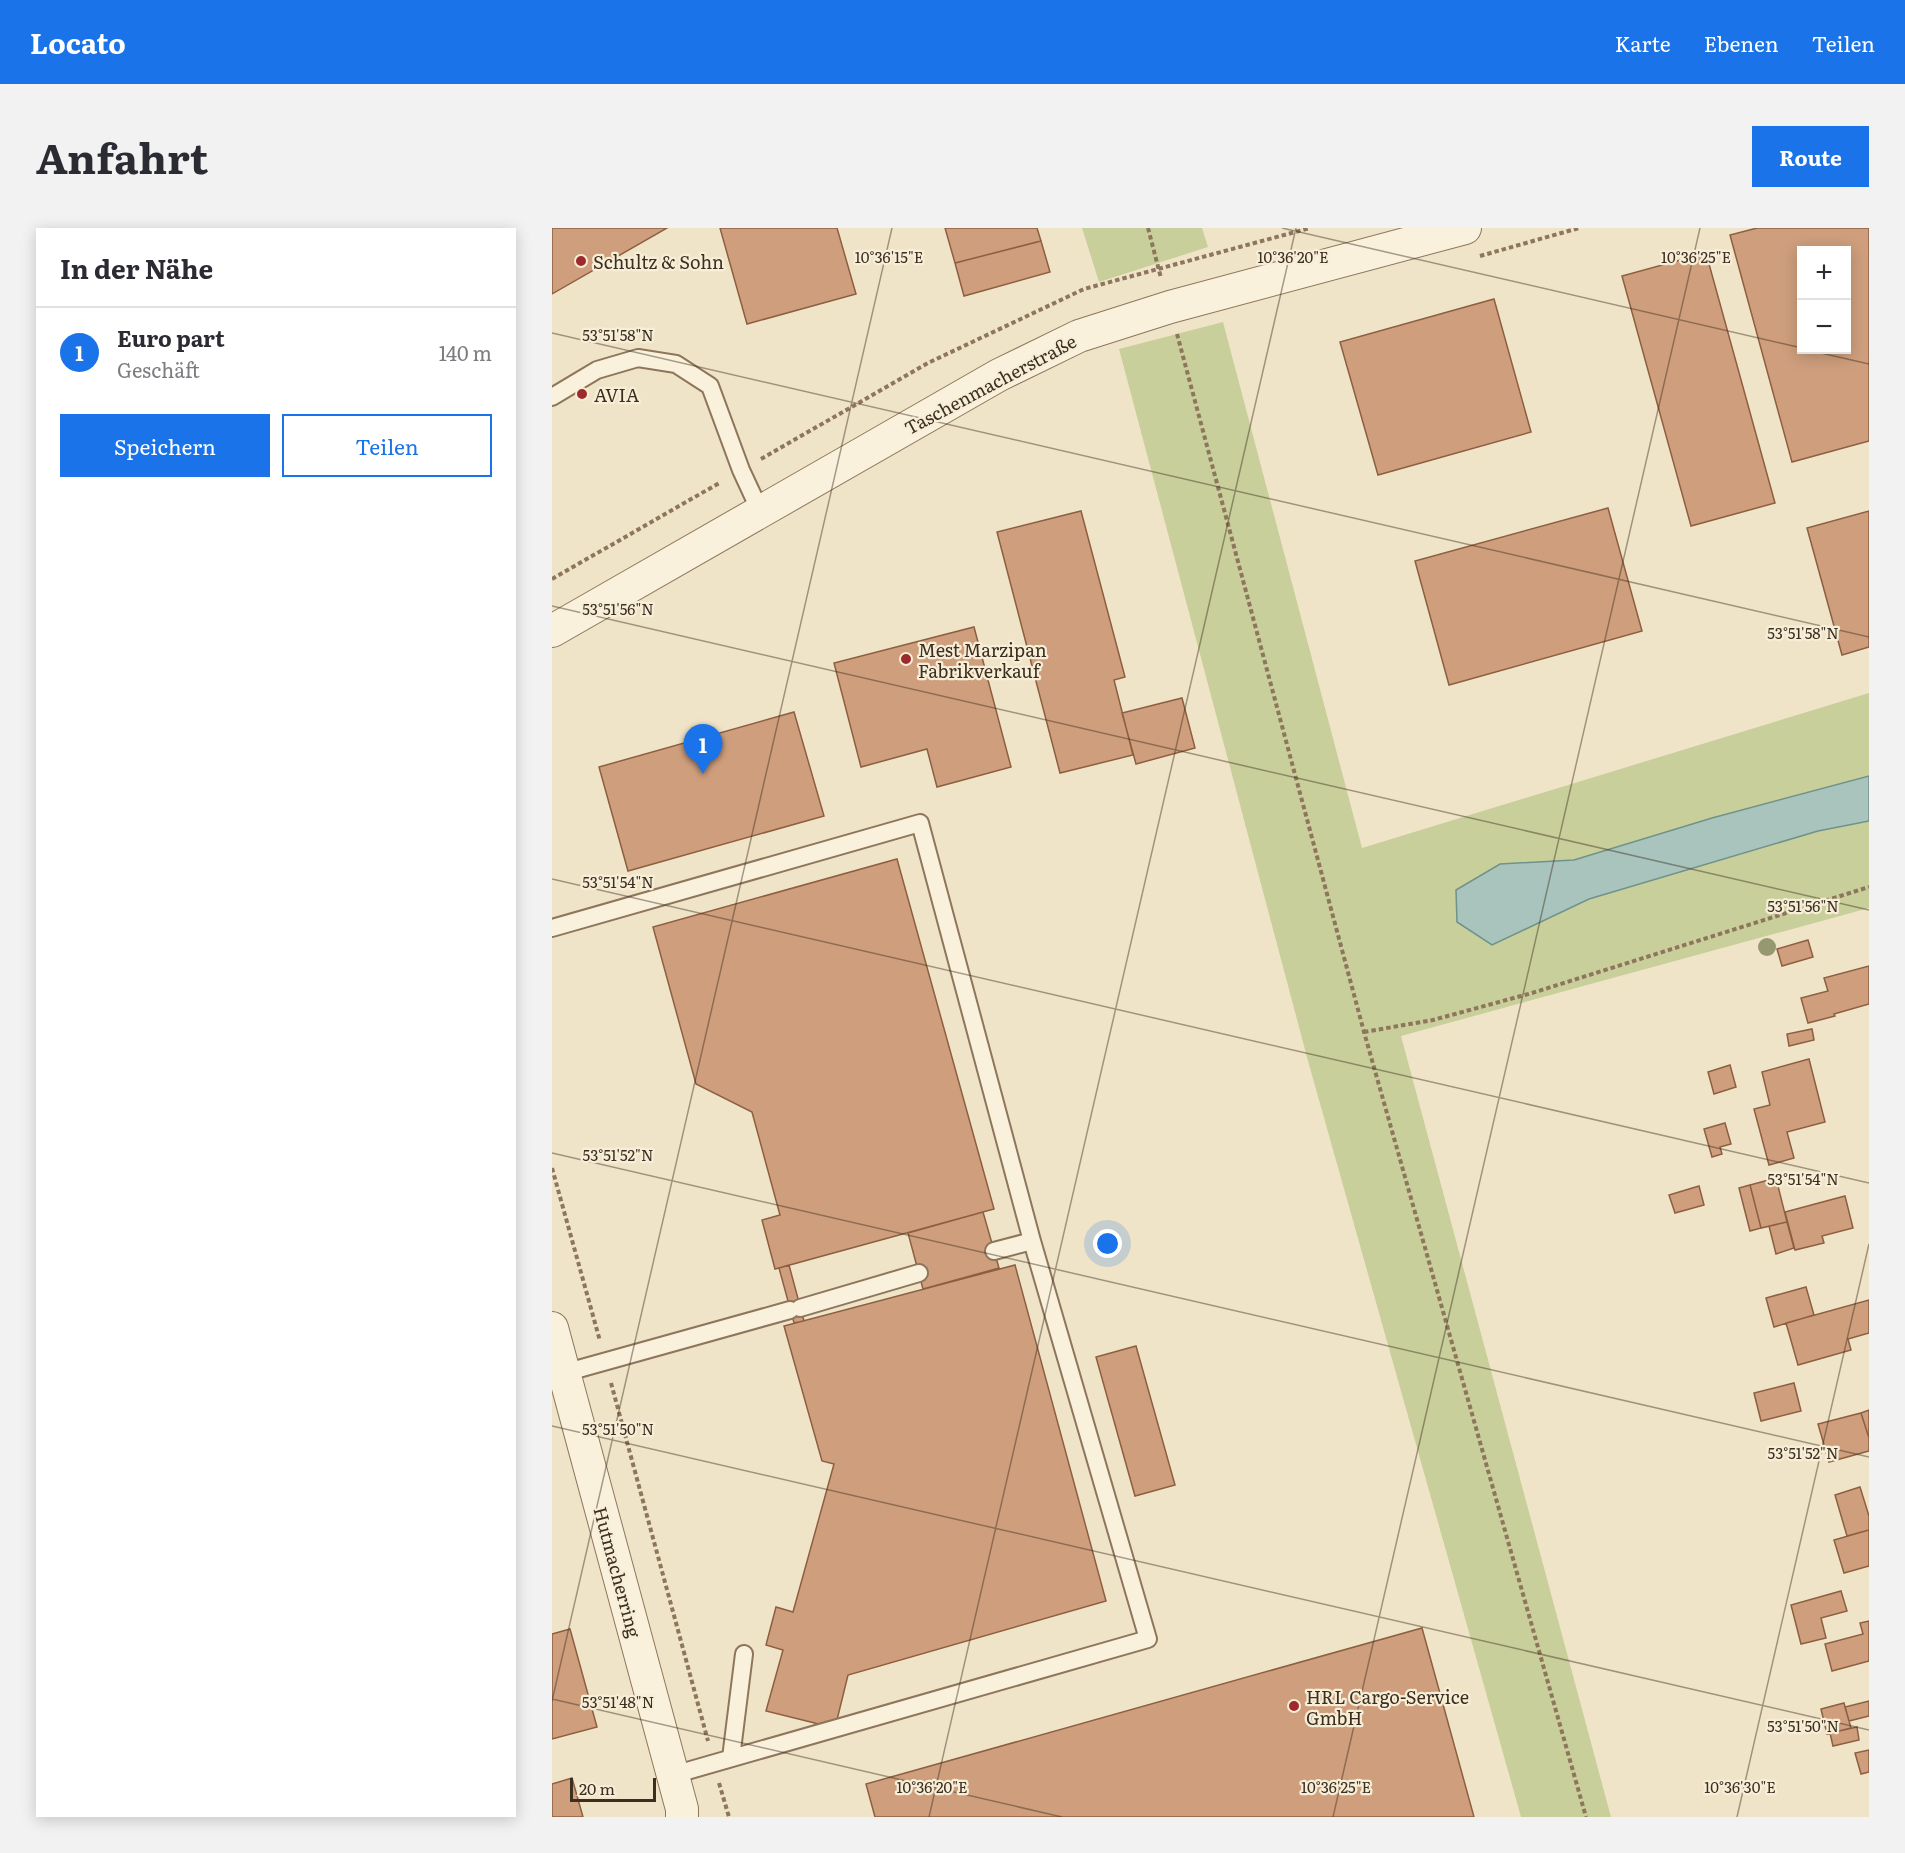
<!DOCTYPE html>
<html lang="de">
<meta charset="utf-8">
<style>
:root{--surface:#fff;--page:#f2f2f3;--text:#2b2b33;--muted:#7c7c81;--line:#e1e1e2;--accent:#1a73e8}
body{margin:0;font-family:Literata,serif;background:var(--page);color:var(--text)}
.controls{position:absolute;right:18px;top:18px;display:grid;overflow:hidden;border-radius:0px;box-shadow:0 3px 15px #0003}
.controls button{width:54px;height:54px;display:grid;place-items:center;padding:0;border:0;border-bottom:2px solid var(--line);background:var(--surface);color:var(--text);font:30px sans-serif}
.scale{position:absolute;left:18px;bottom:15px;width:86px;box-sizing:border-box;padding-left:6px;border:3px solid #3d2e20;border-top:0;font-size:16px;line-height:21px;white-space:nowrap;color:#3d2e20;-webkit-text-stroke:4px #f7eed8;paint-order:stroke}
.you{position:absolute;left:556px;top:1016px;width:21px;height:21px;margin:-15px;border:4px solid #fff;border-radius:50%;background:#1a73e8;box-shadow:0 0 0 9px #1a73e833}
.badge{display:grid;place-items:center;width:39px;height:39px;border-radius:50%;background:var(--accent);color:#fff;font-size:20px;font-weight:700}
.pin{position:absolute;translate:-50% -50px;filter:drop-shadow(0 2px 3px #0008)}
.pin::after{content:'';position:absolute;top:32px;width:21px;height:18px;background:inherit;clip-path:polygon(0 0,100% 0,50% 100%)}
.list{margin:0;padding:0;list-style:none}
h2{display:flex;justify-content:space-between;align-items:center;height:78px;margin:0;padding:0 24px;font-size:26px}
h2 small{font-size:20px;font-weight:400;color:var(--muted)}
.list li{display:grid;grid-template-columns:39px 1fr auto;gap:18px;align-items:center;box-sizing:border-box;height:90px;padding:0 24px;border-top:2px solid var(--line)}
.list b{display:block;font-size:22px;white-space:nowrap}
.list p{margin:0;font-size:20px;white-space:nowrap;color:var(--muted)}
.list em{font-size:20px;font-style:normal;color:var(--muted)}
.actions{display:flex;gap:12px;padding:18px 24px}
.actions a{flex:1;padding:14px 0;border:2px solid var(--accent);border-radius:0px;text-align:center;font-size:21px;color:var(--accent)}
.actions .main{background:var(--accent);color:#fff}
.map{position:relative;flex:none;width:1317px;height:1589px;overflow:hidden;border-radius:0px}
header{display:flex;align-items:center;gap:36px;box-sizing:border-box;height:84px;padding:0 30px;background:var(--accent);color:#fff}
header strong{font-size:28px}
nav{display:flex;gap:33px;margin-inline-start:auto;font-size:21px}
.intro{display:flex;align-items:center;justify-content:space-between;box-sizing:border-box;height:144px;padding:0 36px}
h1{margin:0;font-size:42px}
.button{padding:15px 27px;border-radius:0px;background:var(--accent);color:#fff;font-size:21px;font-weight:700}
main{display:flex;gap:36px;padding:0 36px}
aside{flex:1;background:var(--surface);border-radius:0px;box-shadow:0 3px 15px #0003}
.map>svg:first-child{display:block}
.green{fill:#c9cf9b}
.water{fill:#a9c4bc;stroke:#6f938a;stroke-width:1.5}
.building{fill:#cf9f7d;stroke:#8d5f41;stroke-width:1.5;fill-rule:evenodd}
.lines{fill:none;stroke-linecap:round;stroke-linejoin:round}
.service-casing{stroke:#8d765c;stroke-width:20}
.minor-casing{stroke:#8d765c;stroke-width:34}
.path{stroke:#8d765c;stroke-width:4;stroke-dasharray:4.5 3;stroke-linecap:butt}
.service{stroke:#faf1dc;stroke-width:16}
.minor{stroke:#faf1dc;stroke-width:32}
.tree{fill:#96986f}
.ticks{fill:none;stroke:#3d2e20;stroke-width:1.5;stroke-opacity:0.45}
.poi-dot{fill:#9e2a2b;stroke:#f7eed8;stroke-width:2}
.labels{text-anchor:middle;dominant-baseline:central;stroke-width:4.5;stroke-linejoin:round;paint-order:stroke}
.poi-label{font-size:18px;fill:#3d2e20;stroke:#f7eed8;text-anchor:start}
.street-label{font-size:18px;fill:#3d2e20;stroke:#f7eed8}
.ticks-label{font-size:15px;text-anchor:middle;fill:#3d2e20;stroke:#f7eed8;stroke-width:4.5;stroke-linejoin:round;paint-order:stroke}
</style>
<header>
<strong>Locato</strong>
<nav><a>Karte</a><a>Ebenen</a><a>Teilen</a></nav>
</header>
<div class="intro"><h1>Anfahrt</h1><a class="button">Route</a></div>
<main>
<aside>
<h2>In der Nähe<small></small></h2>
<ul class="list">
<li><span class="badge">1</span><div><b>Euro part</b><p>Geschäft</p></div><em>140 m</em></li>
</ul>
<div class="actions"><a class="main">Speichern</a><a>Teilen</a></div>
</aside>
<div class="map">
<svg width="1317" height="1589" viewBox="0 0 1317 1589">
<rect width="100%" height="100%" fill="#f0e4c8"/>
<path class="green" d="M530 0H650L656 19 547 54Z
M671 94 810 620 1317 465V548L1160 590 1022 632 948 636 940 717 1037 671 1266 603 1317 593V680L849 808 1059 1589H969L756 833 567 121Z"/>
<path class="water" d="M1317 548V593L1266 603 1037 671 940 717 905 694 904 662 948 636 1022 632 1160 590Z"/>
<path class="building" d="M0 0H115L0 66Z
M168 0H285L304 66 195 96Z
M393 0H485L489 13 403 35Z
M1205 0H1317V213L1240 234 1178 7ZM1250 22H1294V122H1250Z
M489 13 498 44 412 68 403 35Z
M1154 25 1223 275 1139 298 1070 48Z
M942 71 979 204 826 247 788 114Z
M1056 280 1090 403 897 457 863 333Z
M529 283 573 449 562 452 581 527 508 545 445 304Z
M1317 283V419L1290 427 1255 300Z
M422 399 459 539 385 559 375 521 309 539 282 435Z
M630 470 643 520 584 536 570 485Z
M242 484 272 588 76 643 47 539Z
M345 631 442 981 223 1041 210 992 228 987 200 884 144 856 101 699Z
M1256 712 1261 729 1230 738 1225 721Z
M1317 738V776L1282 786 1283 788 1256 795 1249 770 1276 763 1272 750Z
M1260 801 1262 812 1237 818 1235 806Z
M1257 831 1273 894 1235 904 1242 930 1217 937 1202 881 1218 877 1210 844Z
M1178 837 1184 859 1162 866 1156 844Z
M1173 895 1179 916 1168 919 1170 926 1160 929 1152 901Z
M1224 950 1235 994 1209 1000 1198 957Z
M1198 957 1209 1000 1198 1003 1187 960Z
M1147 958 1152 977 1123 985 1117 967Z
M1293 968 1301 1000 1270 1008 1272 1015 1243 1022 1233 984Z
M431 984 447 1040 371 1061 356 1005Z
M1235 994 1242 1020 1224 1026 1217 998Z
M237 1037 252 1093 242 1095 227 1040Z
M463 1037 554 1373 296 1447 283 1500 214 1483 231 1422 214 1417 224 1379 241 1384 282 1236 270 1233 232 1098Z
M1254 1059 1262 1087 1222 1099 1214 1070Z
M1317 1072V1105L1296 1111 1299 1122 1246 1137 1234 1095Z
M584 1118 623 1257 583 1268 544 1129Z
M1242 1155 1249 1183 1209 1193 1202 1165Z
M1317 1182V1210L1309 1185Z
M1309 1185 1317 1210V1223L1277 1234 1266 1196Z
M1308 1259 1317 1288V1302L1295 1308 1283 1267Z
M1317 1302V1338L1292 1345 1282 1312Z
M1289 1363 1295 1383 1269 1390 1274 1410 1249 1416 1239 1377Z
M1317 1393V1433L1280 1443 1273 1416 1311 1406 1308 1395Z
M870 1400 922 1589H323L314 1556Z
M18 1401 45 1499 0 1511V1406Z
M1317 1473V1488L1297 1493 1293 1479Z
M1292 1475 1299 1500 1275 1506 1269 1481Z
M1305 1499 1307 1512 1281 1518 1278 1505Z
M1317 1522V1544L1309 1546 1303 1525Z
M20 1550 31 1589H0V1556Z"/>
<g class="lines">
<g class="service-casing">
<path id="service" d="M0 169 45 142 86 130 124 136 158 158 189 242 208 283
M0 700 368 595 480 1013
M248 1080 367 1045
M12 1145 238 1082
M179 1530 192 1426
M121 1547 596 1411 480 1013 442 1023"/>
</g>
<g class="minor-casing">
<path id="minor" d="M0 403 447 147 527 108 618 79 913 0
M0 1100 130 1581V1589"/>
</g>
<path class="path" d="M596 0 609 50
M928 28 1027 0
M625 106 812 804 1034 1589
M209 231 376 135 532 61 758 0
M0 351 169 254
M812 804 881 792 980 765 1317 659
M0 940 48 1113
M59 1155 156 1513
M167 1555 177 1589"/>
<use href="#service" class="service"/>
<use href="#minor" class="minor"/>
</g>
<circle class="tree" cx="1215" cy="719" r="9"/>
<path class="ticks" d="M730 0 1250 120M0 105 1317 409M1256 122 1317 136M0 378 1317 682M0 651 1317 955M0 925 1317 1229M0 1198 1317 1502M0 1471 510 1589M0 1473 340 0M377 1589 744 0M781 1589 1148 0M1185 1589 1317 1016"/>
<g class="poi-dot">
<circle cx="29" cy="33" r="6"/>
<circle cx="30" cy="166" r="6"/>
<circle cx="354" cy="431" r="6"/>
<circle cx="742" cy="1478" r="6"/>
</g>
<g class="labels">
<g class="poi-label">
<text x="41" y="33">Schultz &amp; Sohn</text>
<text x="42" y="166">AVIA</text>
<text x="366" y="421">Mest Marzipan<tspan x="366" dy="21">Fabrikverkauf</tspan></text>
<text x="754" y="1468">HRL Cargo-Service<tspan x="754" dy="21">GmbH</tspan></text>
</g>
<g class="street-label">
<text transform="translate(438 156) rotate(-28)">Taschenmacherstraße</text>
<text transform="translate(66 1344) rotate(75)">Hutmacherring</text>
</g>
</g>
<g class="ticks-label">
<text x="337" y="35">10°36'15"E</text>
<text x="741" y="35">10°36'20"E</text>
<text x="1144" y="35">10°36'25"E</text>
<text x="66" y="113">53°51'58"N</text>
<text x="66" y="387">53°51'56"N</text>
<text x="1251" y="411">53°51'58"N</text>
<text x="66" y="660">53°51'54"N</text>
<text x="1251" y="684">53°51'56"N</text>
<text x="66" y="933">53°51'52"N</text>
<text x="1251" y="957">53°51'54"N</text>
<text x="66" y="1207">53°51'50"N</text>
<text x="1251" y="1231">53°51'52"N</text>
<text x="66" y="1480">53°51'48"N</text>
<text x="1251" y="1504">53°51'50"N</text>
<text x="380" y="1565">10°36'20"E</text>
<text x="784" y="1565">10°36'25"E</text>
<text x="1188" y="1565">10°36'30"E</text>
</g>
</svg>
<div class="controls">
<button>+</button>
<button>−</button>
</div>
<div class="scale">20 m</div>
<div class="you"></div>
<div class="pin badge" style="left:151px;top:546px">1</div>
</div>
</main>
